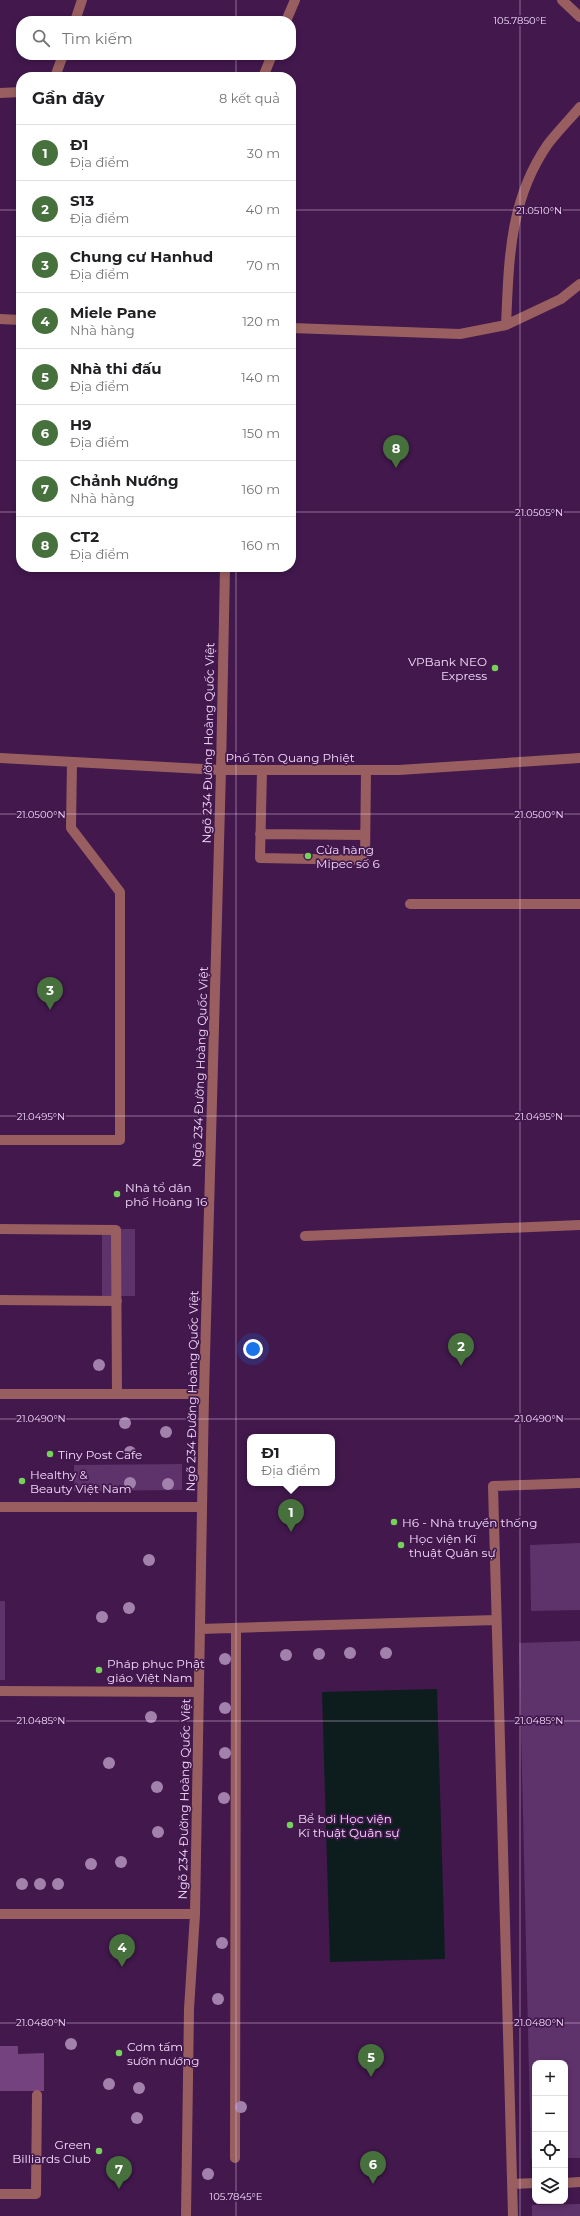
<!DOCTYPE html>
<html lang="vi">
<meta charset="utf-8">
<style>
:root{--surface:#fff;--page:#f2f2f2;--text:#202124;--muted:#757577;--line:#e0e0e0;--accent:#47713c}
body{margin:0;font-family:Montserrat,sans-serif;background:var(--page);color:var(--text)}
.controls{position:absolute;right:12px;bottom:12px;display:grid;overflow:hidden;border-radius:8px;box-shadow:0 2px 6px #0003}
.controls button{width:36px;height:36px;display:grid;place-items:center;padding:0;border:0;border-bottom:1px solid var(--line);background:var(--surface);color:var(--text);font:20px sans-serif}
.you{position:absolute;left:253px;top:1349px;width:14px;height:14px;margin:-10px;border:3px solid #fff;border-radius:50%;background:#1a73e8;box-shadow:0 0 0 6px #1a73e833}
.badge{display:grid;place-items:center;width:26px;height:26px;border-radius:50%;background:var(--accent);color:#fff;font-size:13px;font-weight:700}
.pin{position:absolute;translate:-50% -33px;filter:drop-shadow(0 1px 2px #0008)}
.pin::after{content:'';position:absolute;top:21px;width:14px;height:12px;background:inherit;clip-path:polygon(0 0,100% 0,50% 100%)}
.popup{position:absolute;left:247px;top:1434px;width:88px;height:52px;box-sizing:border-box;display:grid;place-content:center;border-radius:8px;background:var(--surface);filter:drop-shadow(0 1px 3px #0005);font-size:13px;white-space:nowrap;color:var(--muted)}
.popup b{font-size:15px;color:var(--text)}
.popup::after{content:'';position:absolute;left:50%;top:100%;margin-left:-8px;border:8px solid transparent;border-top-color:var(--surface)}
.list{margin:0;padding:0;list-style:none}
h2{display:flex;justify-content:space-between;align-items:center;height:52px;margin:0;padding:0 16px;font-size:17px}
h2 small{font-size:13px;font-weight:400;color:var(--muted)}
.list li{display:grid;grid-template-columns:26px 1fr auto;gap:12px;align-items:center;box-sizing:border-box;height:56px;padding:0 16px;border-top:1px solid var(--line)}
.list b{display:block;font-size:15px;white-space:nowrap}
.list p{margin:0;font-size:13px;white-space:nowrap;color:var(--muted)}
.list em{font-size:13px;font-style:normal;color:var(--muted)}
.icon{flex:none;width:22px;height:22px;fill:none;stroke:currentColor;stroke-width:2;stroke-linecap:round;stroke-linejoin:round}
.map{position:relative;flex:none;width:580px;height:2216px;overflow:hidden}
.search{position:absolute;background:var(--surface);box-shadow:0 2px 6px #0003;left:16px;top:16px;width:280px;height:44px;display:flex;align-items:center;gap:10px;box-sizing:border-box;padding:0 14px;border-radius:16px;color:var(--muted);font-size:15px}
.panel{position:absolute;background:var(--surface);box-shadow:0 2px 6px #0003;left:16px;top:72px;width:280px;height:500px;border-radius:16px}
.map>svg:first-child{display:block}
.green{fill:#5e326a}
.forest{fill:#73427f}
.water{fill:#0d1d1e}
.lines{fill:none;stroke-linecap:round;stroke-linejoin:round}
.minor{stroke:#995f60;stroke-width:10}
.tree{fill:#a381ad}
.ticks{fill:none;stroke:#f4dbfb;stroke-width:1;stroke-opacity:0.45}
.poi-dot{fill:#76d25a;stroke:#42184d;stroke-width:1.5}
.labels{text-anchor:middle;dominant-baseline:central;stroke-width:3.5;stroke-linejoin:round;paint-order:stroke}
.poi-label{font-size:12px;fill:#f4dbfb;stroke:#42184d;text-anchor:start}
.street-label{font-size:12px;fill:#f4dbfb;stroke:#42184d}
.ticks-label{font-size:10px;text-anchor:middle;fill:#f4dbfb;stroke:#42184d;stroke-width:3.5;stroke-linejoin:round;paint-order:stroke}
</style>
<div class="map">
<svg width="580" height="2216" viewBox="0 0 580 2216">
<rect width="100%" height="100%" fill="#42184d"/>
<path class="green" d="M102 1229H135V1296H102Z
M182 1464V1490L74 1491V1465Z
M580 1543V1610L531 1611 530 1545Z
M0 1601H5V1680H0Z
M580 1641V2158H565V2063H535V2159H531L519 1643Z
M580 2204V2216H532V2205Z"/>
<path class="forest" d="M0 2046H18V2054L44 2053V2091H0Z"/>
<path class="water" d="M437 1689 445 1959 330 1962 322 1692Z"/>
<g class="lines">
<path class="minor" d="M562 0 580 17
M75 21 82 0
M286 21 295 0
M55 77 63 55
M263 77 272 55
M0 93 21 92
M0 319 21 320
M506 325C509 260 509 200 548 144 558 131 570 119 580 107
M291 328 460 334 506 325 561 299 580 284
M0 758 221 770H399L580 758
M262 770 260 858 365 860 366 770
M260 834 365 835
M410 904H580
M0 1140H120V892L71 828 72 762
M0 1229 116 1230 117 1394
M305 1236 580 1225
M0 1300 117 1301
M0 1394H204
M0 1507H202
M200 1629 496 1620
M0 1691 199 1692
M0 1914H195
M235 2158 236 1628
M565 2183 580 2182
M513 2184 535 2183
M0 2194H36L37 2095
M186 2216 189 2009 195 1914 204 1394 221 770 225 567
M513 2216 493 1486 580 1483"/>
</g>
<g class="tree">
<circle cx="99" cy="1365" r="6"/>
<circle cx="125" cy="1423" r="6"/>
<circle cx="166" cy="1432" r="6"/>
<circle cx="130" cy="1452" r="6"/>
<circle cx="130" cy="1483" r="6"/>
<circle cx="168" cy="1484" r="6"/>
<circle cx="149" cy="1560" r="6"/>
<circle cx="129" cy="1608" r="6"/>
<circle cx="102" cy="1617" r="6"/>
<circle cx="350" cy="1653" r="6"/>
<circle cx="386" cy="1653" r="6"/>
<circle cx="319" cy="1654" r="6"/>
<circle cx="286" cy="1655" r="6"/>
<circle cx="225" cy="1659" r="6"/>
<circle cx="225" cy="1708" r="6"/>
<circle cx="151" cy="1717" r="6"/>
<circle cx="225" cy="1753" r="6"/>
<circle cx="109" cy="1763" r="6"/>
<circle cx="157" cy="1787" r="6"/>
<circle cx="224" cy="1798" r="6"/>
<circle cx="158" cy="1832" r="6"/>
<circle cx="121" cy="1862" r="6"/>
<circle cx="91" cy="1864" r="6"/>
<circle cx="22" cy="1884" r="6"/>
<circle cx="40" cy="1884" r="6"/>
<circle cx="58" cy="1884" r="6"/>
<circle cx="222" cy="1943" r="6"/>
<circle cx="218" cy="1999" r="6"/>
<circle cx="71" cy="2044" r="6"/>
<circle cx="109" cy="2084" r="6"/>
<circle cx="139" cy="2088" r="6"/>
<circle cx="241" cy="2107" r="6"/>
<circle cx="137" cy="2118" r="6"/>
<circle cx="208" cy="2174" r="6"/>
</g>
<path class="ticks" d="M236 0V21M520 0V2216M236 55V77M0 210H21M291 210H580M0 512H21M291 512H580M236 567V2216M0 814H580M0 1116H580M0 1419H580M0 1721H580M0 2023H580"/>
<g class="poi-dot">
<circle cx="495" cy="668" r="4"/>
<circle cx="308" cy="856" r="4"/>
<circle cx="117" cy="1194" r="4"/>
<circle cx="50" cy="1454" r="4"/>
<circle cx="22" cy="1481" r="4"/>
<circle cx="394" cy="1522" r="4"/>
<circle cx="401" cy="1545" r="4"/>
<circle cx="99" cy="1670" r="4"/>
<circle cx="290" cy="1825" r="4"/>
<circle cx="119" cy="2053" r="4"/>
<circle cx="99" cy="2151" r="4"/>
</g>
<g class="labels">
<g class="poi-label">
<text x="487" y="661" text-anchor="end">VPBank NEO<tspan x="487" dy="14">Express</tspan></text>
<text x="316" y="849">Cửa hàng<tspan x="316" dy="14">Mipec số 6</tspan></text>
<text x="125" y="1187">Nhà tổ dân<tspan x="125" dy="14">phố Hoàng 16</tspan></text>
<text x="58" y="1454">Tiny Post Cafe</text>
<text x="30" y="1474">Healthy &amp;<tspan x="30" dy="14">Beauty Việt Nam</tspan></text>
<text x="402" y="1522">H6 - Nhà truyền thống</text>
<text x="409" y="1538">Học viện Kĩ<tspan x="409" dy="14">thuật Quân sự</tspan></text>
<text x="107" y="1663">Pháp phục Phật<tspan x="107" dy="14">giáo Việt Nam</tspan></text>
<text x="298" y="1818">Bể bơi Học viện<tspan x="298" dy="14">Kĩ thuật Quân sự</tspan></text>
<text x="127" y="2046">Cơm tấm<tspan x="127" dy="14">sườn nướng</tspan></text>
<text x="91" y="2144" text-anchor="end">Green<tspan x="91" dy="14">Billiards Club</tspan></text>
</g>
<g class="street-label">
<text transform="translate(208 743) rotate(-89)">Ngõ 234 Đường Hoàng Quốc Việt</text>
<text x="290" y="757">Phố Tôn Quang Phiệt</text>
<text transform="translate(200 1067) rotate(-88)">Ngõ 234 Đường Hoàng Quốc Việt</text>
<text transform="translate(192 1391) rotate(-89)">Ngõ 234 Đường Hoàng Quốc Việt</text>
<text transform="translate(184 1799) rotate(-89)">Ngõ 234 Đường Hoàng Quốc Việt</text>
</g>
</g>
<g class="ticks-label">
<text x="520" y="24">105.7850°E</text>
<text x="539" y="214">21.0510°N</text>
<text x="539" y="516">21.0505°N</text>
<text x="41" y="818">21.0500°N</text>
<text x="539" y="818">21.0500°N</text>
<text x="41" y="1120">21.0495°N</text>
<text x="539" y="1120">21.0495°N</text>
<text x="41" y="1422">21.0490°N</text>
<text x="539" y="1422">21.0490°N</text>
<text x="41" y="1724">21.0485°N</text>
<text x="539" y="1724">21.0485°N</text>
<text x="41" y="2026">21.0480°N</text>
<text x="539" y="2026">21.0480°N</text>
<text x="236" y="2200">105.7845°E</text>
</g>
</svg>
<div class="controls">
<button>+</button>
<button>−</button>
<button><svg class="icon" aria-label="locate" viewBox="0 0 24 24"><circle cx="12" cy="12" r="6"/><path d="M12 2v4M12 18v4M2 12h4M18 12h4"/></svg></button>
<button><svg class="icon" aria-label="layers" viewBox="0 0 24 24"><path d="M12 4l9 5-9 5-9-5zM3 14l9 5 9-5"/></svg></button>
</div>
<div class="you"></div>
<div class="pin badge" style="left:291px;top:1532px">1</div>
<div class="popup"><b>Đ1</b>Địa điểm</div>
<div class="pin badge" style="left:461px;top:1366px">2</div>
<div class="pin badge" style="left:50px;top:1010px">3</div>
<div class="pin badge" style="left:122px;top:1967px">4</div>
<div class="pin badge" style="left:371px;top:2077px">5</div>
<div class="pin badge" style="left:373px;top:2184px">6</div>
<div class="pin badge" style="left:119px;top:2189px">7</div>
<div class="pin badge" style="left:396px;top:468px">8</div>
<div class="search"><svg class="icon" aria-label="search" viewBox="0 0 24 24"><circle cx="10" cy="10" r="6"/><path d="M15 15l6 6"/></svg>Tìm kiếm</div>
<section class="panel">
<h2>Gần đây<small>8 kết quả</small></h2>
<ul class="list">
<li><span class="badge">1</span><div><b>Đ1</b><p>Địa điểm</p></div><em>30 m</em></li>
<li><span class="badge">2</span><div><b>S13</b><p>Địa điểm</p></div><em>40 m</em></li>
<li><span class="badge">3</span><div><b>Chung cư Hanhud</b><p>Địa điểm</p></div><em>70 m</em></li>
<li><span class="badge">4</span><div><b>Miele Pane</b><p>Nhà hàng</p></div><em>120 m</em></li>
<li><span class="badge">5</span><div><b>Nhà thi đấu</b><p>Địa điểm</p></div><em>140 m</em></li>
<li><span class="badge">6</span><div><b>H9</b><p>Địa điểm</p></div><em>150 m</em></li>
<li><span class="badge">7</span><div><b>Chảnh Nướng</b><p>Nhà hàng</p></div><em>160 m</em></li>
<li><span class="badge">8</span><div><b>CT2</b><p>Địa điểm</p></div><em>160 m</em></li>
</ul>
</section>
</div>
